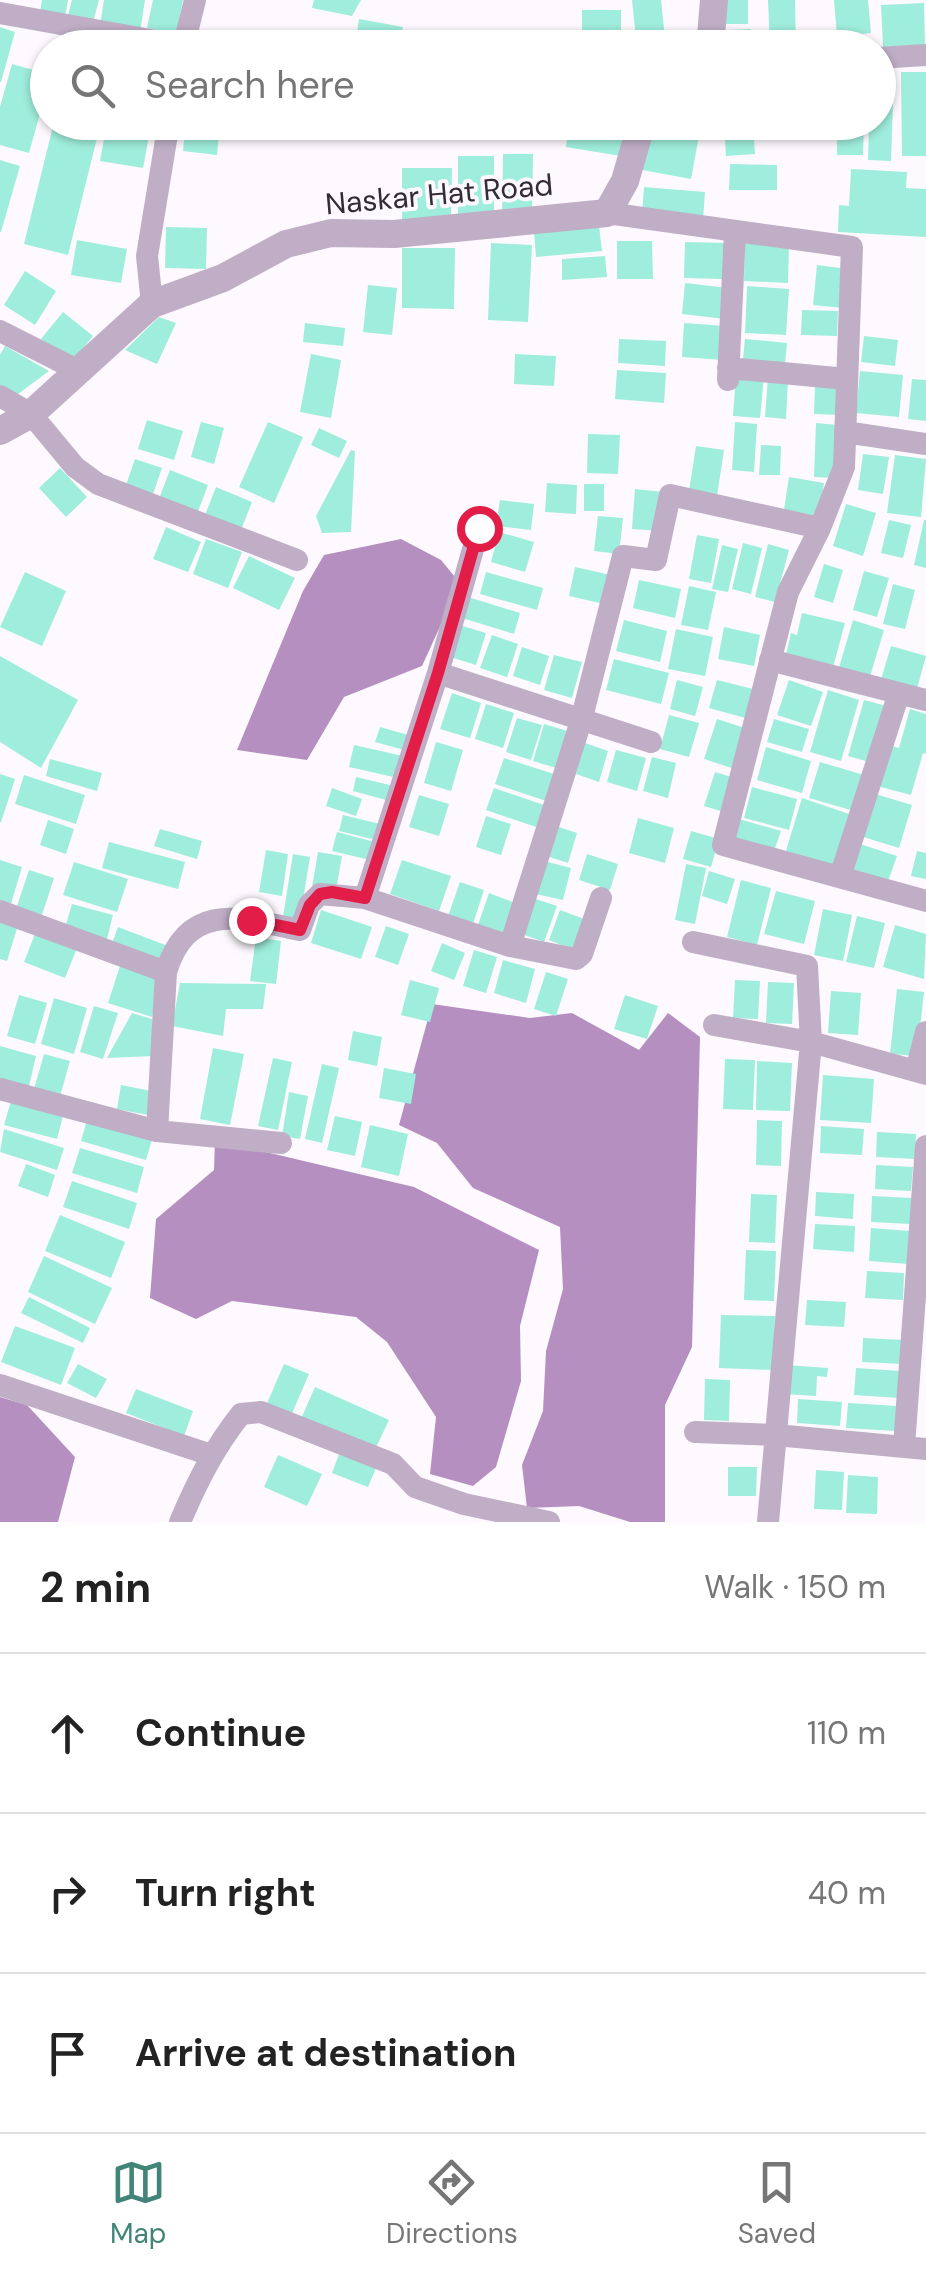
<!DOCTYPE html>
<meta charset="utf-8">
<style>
:root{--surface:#fff;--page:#f6f6f6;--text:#222;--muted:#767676;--line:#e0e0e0;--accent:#418578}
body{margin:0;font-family:"DM Sans",sans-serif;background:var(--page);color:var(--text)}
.stop{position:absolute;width:30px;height:30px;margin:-22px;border:8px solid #e11d48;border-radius:50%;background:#fff}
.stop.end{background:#e11d48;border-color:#fff;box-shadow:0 2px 10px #0008}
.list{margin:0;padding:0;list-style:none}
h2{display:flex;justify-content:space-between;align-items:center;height:130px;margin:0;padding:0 40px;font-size:42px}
h2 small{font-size:32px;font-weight:400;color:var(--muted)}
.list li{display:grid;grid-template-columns:65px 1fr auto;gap:30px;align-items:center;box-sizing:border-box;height:160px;padding:0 40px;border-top:2px solid var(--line)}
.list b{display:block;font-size:38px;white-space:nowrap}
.list em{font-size:32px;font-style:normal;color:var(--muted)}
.icon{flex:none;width:55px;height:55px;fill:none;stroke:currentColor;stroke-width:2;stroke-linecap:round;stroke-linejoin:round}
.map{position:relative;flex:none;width:926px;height:1522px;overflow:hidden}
.search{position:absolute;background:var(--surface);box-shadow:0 2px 8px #0004;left:30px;right:30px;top:30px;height:110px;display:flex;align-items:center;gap:25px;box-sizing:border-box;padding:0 35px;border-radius:55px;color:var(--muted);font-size:38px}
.sheet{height:610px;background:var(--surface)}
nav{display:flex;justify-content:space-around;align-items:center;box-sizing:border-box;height:140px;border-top:2px solid var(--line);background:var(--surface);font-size:28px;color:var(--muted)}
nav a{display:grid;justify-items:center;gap:5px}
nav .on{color:var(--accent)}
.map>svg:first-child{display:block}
.water{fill:#b48fc0}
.building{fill:#9feddc}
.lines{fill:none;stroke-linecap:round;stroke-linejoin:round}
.minor{stroke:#bfaec5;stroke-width:22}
.tertiary{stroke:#bfaec5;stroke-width:28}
.route{stroke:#e11d48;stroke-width:12}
.labels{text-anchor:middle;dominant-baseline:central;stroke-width:8;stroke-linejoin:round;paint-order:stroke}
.street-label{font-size:30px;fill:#332b36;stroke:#fdf9fe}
</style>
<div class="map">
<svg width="926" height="1522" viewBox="0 0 926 1522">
<rect width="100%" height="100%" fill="#fdf9fe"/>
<path class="water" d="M401 539 441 560 455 577 443 620 422 666 344 697 307 760 237 750 303 591 324 555Z
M432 1004 530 1018 572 1013 639 1050 668 1013 700 1037 692 1347 665 1405V1522H630L579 1506 527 1508 522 1465 543 1411 546 1351 563 1289 560 1227 473 1188 437 1143 399 1125Z
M215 1140 414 1187 539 1250 520 1326 521 1381 496 1467 473 1486 430 1474 436 1417 387 1342 356 1317 232 1301 196 1319 150 1298 156 1219 214 1170Z
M0 1397 27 1405 75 1457 58 1522H0Z"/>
<path class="building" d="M42 0H68L65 17 40 12Z
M72 0H99L92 26 67 19Z
M104 0H145L140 32 100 26Z
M153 0H183L176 34 147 28Z
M314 0H361L352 16 312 8Z
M632 0H661L666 48H637Z
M725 0H748V24H726Z
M768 0H795L796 47 770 48Z
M834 0H868L871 33 837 36Z
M924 3 925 45 883 47 881 5Z
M582 10H621V30H582Z
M359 19 403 27 400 48 355 46Z
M0 27 15 32 1 82H0Z
M751 29V48H728V30Z
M621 34V48H579V35Z
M12 64 48 74V85L29 153 0 145V107Z
M901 72H926V156H902Z
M878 73 894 74 891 161 868 160 869 122H878Z
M54 122H101L68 255 24 244Z
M186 122H220L217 155 183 151Z
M569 122 625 128 621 156 566 147Z
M753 122 755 154 726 156 724 123Z
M837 122H864L863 155H837Z
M650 127 699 136 691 179 642 170Z
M106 128 149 136 143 168 100 161Z
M503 154H533L532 213H502Z
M458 156H494V217H458Z
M0 160 20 166 1 232H0Z
M730 164 777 165V190H729Z
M402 168H452L451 220H402Z
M851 169 907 172 906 188 926 189V237L838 232 839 205 849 206Z
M644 187 705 192 703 219 642 214Z
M599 226 602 251 536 257 534 232Z
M166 227 207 228 206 269 165 268Z
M77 240 127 249 121 283 71 275Z
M617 241H652L653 279H617Z
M685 242 726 243 724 279 684 278Z
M745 242 789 244 788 283 744 281Z
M491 243 532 245 528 322 488 320Z
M402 248H455L454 309 402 308Z
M605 256 607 277 562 280V259Z
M817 265 848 269 843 308 813 305Z
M25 271 56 291 35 325 4 305Z
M685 283 728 288 725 319 682 314Z
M368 285 397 288 392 335 363 332Z
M747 286 789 289 786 335 745 333Z
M802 310 838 311 837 336 801 335Z
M63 312 93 336 72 363 41 339Z
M159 317 176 323 157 364 125 350Z
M305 323 345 328 343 346 303 342Z
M684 323 725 326 723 360 682 357Z
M864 336 898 340 895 366 861 362Z
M619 339 666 341 665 366 618 363Z
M745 339 787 343 785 364 743 359Z
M5 346 49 371 14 397 0 389V355Z
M311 354 341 360 331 418 300 412Z
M515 354 556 356 554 386 514 384Z
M617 370 666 373 664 403 615 399Z
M860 371 903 375 899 417 856 413Z
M736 374 764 376 760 418 733 416Z
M768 377 788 379 786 419 765 417Z
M912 379 926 380V421L908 419Z
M815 385 841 386 840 415 814 414Z
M147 420 183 431 174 460 138 449Z
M201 422 224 428 214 464 191 457Z
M268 422 303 437 274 503 239 487Z
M735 422 757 424 754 472 732 470Z
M816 423 838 425 835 478 814 477Z
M319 428 347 441 339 458 311 445Z
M588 434 620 435 618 474 587 473Z
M761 445 781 446 780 475H759Z
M696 446 724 450 717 496 689 491Z
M351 450 355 451 351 532 322 533 316 516Z
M863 454 889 457 883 494 858 490Z
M895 455 926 459 921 517 887 513Z
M135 459 162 468 152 497 125 488Z
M60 468 87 497 66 517 39 488Z
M170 470 208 485 196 517 158 501Z
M789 477 824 483 819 520 783 516Z
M547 483 577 485 576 514 545 512Z
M584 484H604V511H584Z
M216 487 252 502 241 530 205 515Z
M635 489 663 492 660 531 632 529Z
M500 500 534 504 531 530 496 526Z
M846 504 876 513 863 556 833 546Z
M598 516 623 518 619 554 594 551Z
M889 520 911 525 903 558 881 553Z
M924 520H926V568L914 565Z
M166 527 201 542 188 572 153 559Z
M499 532 534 542 525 572 491 562Z
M697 535 719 539 711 583 689 579Z
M206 539 242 552 228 588 193 574Z
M743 543 762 548 751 594 732 589Z
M768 544 789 550 775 602 755 597Z
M722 545 738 549 728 592 712 589Z
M249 556 295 578 279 610 233 588Z
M824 564 843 570 833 603 814 597Z
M575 567 611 575 604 604 569 596Z
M864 571 889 578 877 617 853 610Z
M25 572 66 591 42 646 0 627Z
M486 572 543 588 537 610 480 594Z
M639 580 681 589 675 618 633 608Z
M893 584 915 590 905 629 883 624Z
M689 586 716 592 708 630 681 625Z
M465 596 520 613 514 634 459 617Z
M802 613 845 623 832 671 785 659 791 633 797 635Z
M624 620 667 631 660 662 616 651Z
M853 620 884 630 869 680 838 671Z
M459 625 486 633 476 665 450 657Z
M724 627 760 635 754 666 718 659Z
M676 629 713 637 705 676 668 669Z
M492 635 518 644 507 677 480 668Z
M891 646 926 656 915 696 879 686Z
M522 647 549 656 540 685 513 676Z
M554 655 582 662 572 698 544 690Z
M0 656 78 700 41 768 0 742Z
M614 659 669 673 661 704 606 690Z
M677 680 703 687 695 716 670 709Z
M717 680 757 690 749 719 709 708Z
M789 680 823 692 811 726 777 715Z
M828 690 859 700 841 761 810 752Z
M452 693 481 703 470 738 440 729Z
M864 700 890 707 873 763 848 756Z
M486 704 514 713 503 748 475 739Z
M910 709 926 714V754L923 753 911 795 877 786 889 745 899 748Z
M669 715 699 723 689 757 660 749Z
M517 718 542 725 531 760 506 752Z
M717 719 751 730 738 770 704 759Z
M774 719 809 729 802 752 767 742Z
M544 724 574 733 563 770 533 761Z
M380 727 412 736 408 751 375 742Z
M436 742 463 750 451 791 424 783Z
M585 743 608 751 599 782 576 774Z
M354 745 403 756 398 778 349 767Z
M766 747 811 761 802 793 757 780Z
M616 750 646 758 637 791 607 782Z
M652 757 676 763 668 798 643 791Z
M504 758 554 774 546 801 495 784Z
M50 759 102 773 97 791 46 776Z
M820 762 864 775 854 811 809 798Z
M715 772 738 779 727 813 704 806Z
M0 774 15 779 1 822H0Z
M24 775 85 795 76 824 15 804Z
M356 777 394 786 390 801 353 791Z
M752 787 797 799 789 830 744 818Z
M332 788 362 799 356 816 326 806Z
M494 788 544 805 536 827 486 810Z
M872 793 912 805 899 848 860 836Z
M419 795 449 804 439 836 409 827Z
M802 798 855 816 835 869 785 854Z
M343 815 380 824 376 840 339 831Z
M486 816 511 824 501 855 476 847Z
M638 818 674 828 665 863 629 853Z
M739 819 781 831 773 854 732 843Z
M48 820 74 829 66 854 40 845Z
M553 825 577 833 568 863 543 855Z
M160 829 202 841 197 859 154 846Z
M691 831 719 839 711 867 683 859Z
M337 832 375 842 370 860 332 851Z
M109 842 185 862 178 889 102 868Z
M860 844 897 856 886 887 849 875Z
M266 850 288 854 282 896 259 892Z
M917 851 926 853V879L911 876Z
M318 852 342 856 336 890 312 887Z
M293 854 310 857 299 925 282 923Z
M587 854 618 864 610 890 579 880Z
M0 860 22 867 10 907 0 904Z
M402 860 451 876 439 911 390 894Z
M544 861 571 868 563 900 536 894Z
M74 862 128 879 117 912 63 895Z
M686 864 706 868 695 924 675 920Z
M29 870 54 878 42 915 17 906Z
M709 871 735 879 727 904 702 896Z
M741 880 771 888 757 945 727 937Z
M460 882 484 890 472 927 447 919Z
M776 891 815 901 804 944 764 934Z
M489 893 518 904 504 939 477 928Z
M533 898 557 906 544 942 519 933Z
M72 904 113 915 106 943 64 931Z
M823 909 852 915 843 961 814 955Z
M321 910 372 927 361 959 311 943Z
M560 910 587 920 576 951 549 940Z
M0 916 19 922 7 961 0 959Z
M857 916 885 923 874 968 846 962Z
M895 925 926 934 924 979 883 967Z
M386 926 409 934 398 965 375 957Z
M118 927 168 946 161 965 111 946Z
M36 931 77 948 65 978 24 962Z
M256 937 281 941 276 984 250 981Z
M442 943 465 953 454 980 431 971Z
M474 950 497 957 486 993 463 986Z
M503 960 535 969 526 1003 494 993Z
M120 966 163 980 152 1017 108 1003Z
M546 972 568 979 556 1016 534 1009Z
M410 980 439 988 430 1022 401 1015Z
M735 980 760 981 758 1019 733 1018Z
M768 982 794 983 792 1024 766 1023Z
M180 983 266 984 263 1009H226L223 1036 172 1026Z
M897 989 924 992 917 1056 890 1054Z
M831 991 861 993 858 1035 828 1033Z
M19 995 47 1003 35 1044 7 1036Z
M625 995 658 1006 647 1039 614 1029Z
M54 998 87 1008 74 1054 41 1044Z
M94 1006 118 1013 103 1059 80 1052Z
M132 1013 152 1019 153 1056 107 1058Z
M353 1031 382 1037 377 1066 348 1060Z
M0 1046 36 1056 29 1086 0 1078Z
M213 1048 244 1054 230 1125 200 1119Z
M44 1054 70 1061 60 1096 34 1089Z
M273 1058 292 1062 278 1130 258 1126Z
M725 1059 755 1060 753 1110 723 1109Z
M757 1061 792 1063 790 1111 756 1110Z
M322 1064 339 1068 322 1143 305 1139Z
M384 1068 416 1074 411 1104 379 1098Z
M823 1075 874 1079 871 1123 820 1120Z
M121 1085 157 1092 153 1116 117 1109Z
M289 1092 308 1096 300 1139 282 1136Z
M13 1094 65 1108 57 1139 4 1125Z
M89 1113 154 1133 146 1160 81 1141Z
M335 1116 362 1122 355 1156 327 1150Z
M757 1120 782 1121 781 1166 756 1165Z
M370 1125 408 1134 399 1176 361 1167Z
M821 1126 864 1129 862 1155 820 1153Z
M4 1129 64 1148 57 1170 0 1152Z
M877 1132 916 1134 915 1159 876 1157Z
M80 1148 144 1167 137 1193 72 1173Z
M26 1164 55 1175 48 1197 18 1186Z
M876 1165 913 1167 911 1191 875 1189Z
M72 1181 137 1203 129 1229 63 1207Z
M816 1192 854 1194 853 1219 815 1216Z
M751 1194 777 1195 775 1243 749 1242Z
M872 1196 912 1198 910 1224 871 1222Z
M60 1215 125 1242 111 1278 45 1251Z
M815 1224 855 1226 854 1252 813 1249Z
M871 1228 910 1231 908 1264 869 1261Z
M746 1250 776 1251 774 1301 744 1300Z
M44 1256 112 1288 95 1324 28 1292Z
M867 1271 904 1273 903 1300 865 1298Z
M29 1297 90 1328 83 1343 21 1313Z
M807 1300 846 1302 844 1327 805 1325Z
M721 1315 775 1316 773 1370 719 1368Z
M15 1326 75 1348 61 1385 1 1362Z
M863 1338 903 1340 902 1364 862 1362Z
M78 1364 107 1379 96 1398 67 1383Z
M284 1364 309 1374 290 1418 265 1408Z
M786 1365 828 1368 827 1377 817 1376 816 1396 784 1394Z
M856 1368 901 1371 899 1398 854 1395Z
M705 1379 730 1380 729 1421 704 1420Z
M315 1387 389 1420 373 1454 300 1421Z
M136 1389 193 1411 184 1436 126 1413Z
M798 1399 842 1402 840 1426 797 1423Z
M848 1403 897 1406 896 1431 846 1428Z
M339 1454 376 1468 368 1487 332 1473Z
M278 1455 322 1474 307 1506 264 1487Z
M728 1467H757L756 1496H728Z
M816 1470 844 1472 842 1510 814 1509Z
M848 1475 878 1477 877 1514 846 1513Z"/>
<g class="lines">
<path class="minor" d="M0 13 184 46
M183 48 195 0
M878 58 926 55
M607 213 852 247 844 467 820 528 788 592 723 845 926 901
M152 304 147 256 169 122
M0 331 77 370
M728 368 847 379
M728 380 735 231
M0 396 31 414 75 467 98 484 297 560
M845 432 926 444
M770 660 926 700
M438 673 479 528
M651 742 438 673 365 898 510 946 581 721 623 556 656 560 670 495 820 528
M840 877 899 693
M0 911 166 972 157 1131
M693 942 807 966 811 1042 768 1522
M510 946 576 959 582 954 601 898
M166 972C188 900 242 918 300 930L309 905 320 894 365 898
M714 1025 811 1042 926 1074
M916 1071 926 1032
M0 1089 157 1131 281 1143
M0 1385 211 1455
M695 1432 776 1435 926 1449
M904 1446 926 1146
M180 1522C197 1482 214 1448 241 1414L261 1412 393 1464 415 1487 464 1504 549 1522"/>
<path class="tertiary" d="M710 48 714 0
M0 431 31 414 152 304 223 278 286 244 331 233 394 234 607 213 625 181 642 122"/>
</g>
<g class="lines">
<path class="route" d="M251 920 300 930 310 905 320 894 332 892 365 898 438 673 479 528"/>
</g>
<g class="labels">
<g class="street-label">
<text transform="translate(439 194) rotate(-5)">Naskar Hat Road</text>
</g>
</g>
</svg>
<div class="stop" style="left:479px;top:528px"></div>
<div class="stop end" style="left:251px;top:920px"></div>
<div class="search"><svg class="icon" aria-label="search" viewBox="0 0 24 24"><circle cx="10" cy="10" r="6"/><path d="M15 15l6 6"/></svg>Search here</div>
</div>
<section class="sheet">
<h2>2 min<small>Walk · 150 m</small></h2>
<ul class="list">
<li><svg class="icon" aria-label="ahead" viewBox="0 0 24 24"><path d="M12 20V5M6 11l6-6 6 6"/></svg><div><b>Continue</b></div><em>110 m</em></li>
<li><svg class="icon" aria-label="right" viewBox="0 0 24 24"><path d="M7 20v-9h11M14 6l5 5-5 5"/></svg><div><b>Turn right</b></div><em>40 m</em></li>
<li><svg class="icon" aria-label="arrive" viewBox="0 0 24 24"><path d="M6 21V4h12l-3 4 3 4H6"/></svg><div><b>Arrive at destination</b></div></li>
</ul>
</section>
<nav>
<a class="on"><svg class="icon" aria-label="map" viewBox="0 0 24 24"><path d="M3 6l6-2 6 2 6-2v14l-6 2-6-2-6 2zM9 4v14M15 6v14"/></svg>Map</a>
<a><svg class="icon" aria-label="directions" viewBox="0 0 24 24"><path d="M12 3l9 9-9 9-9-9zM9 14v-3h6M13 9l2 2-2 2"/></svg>Directions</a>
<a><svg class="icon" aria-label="saved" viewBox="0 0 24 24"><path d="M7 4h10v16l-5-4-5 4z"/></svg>Saved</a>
</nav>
